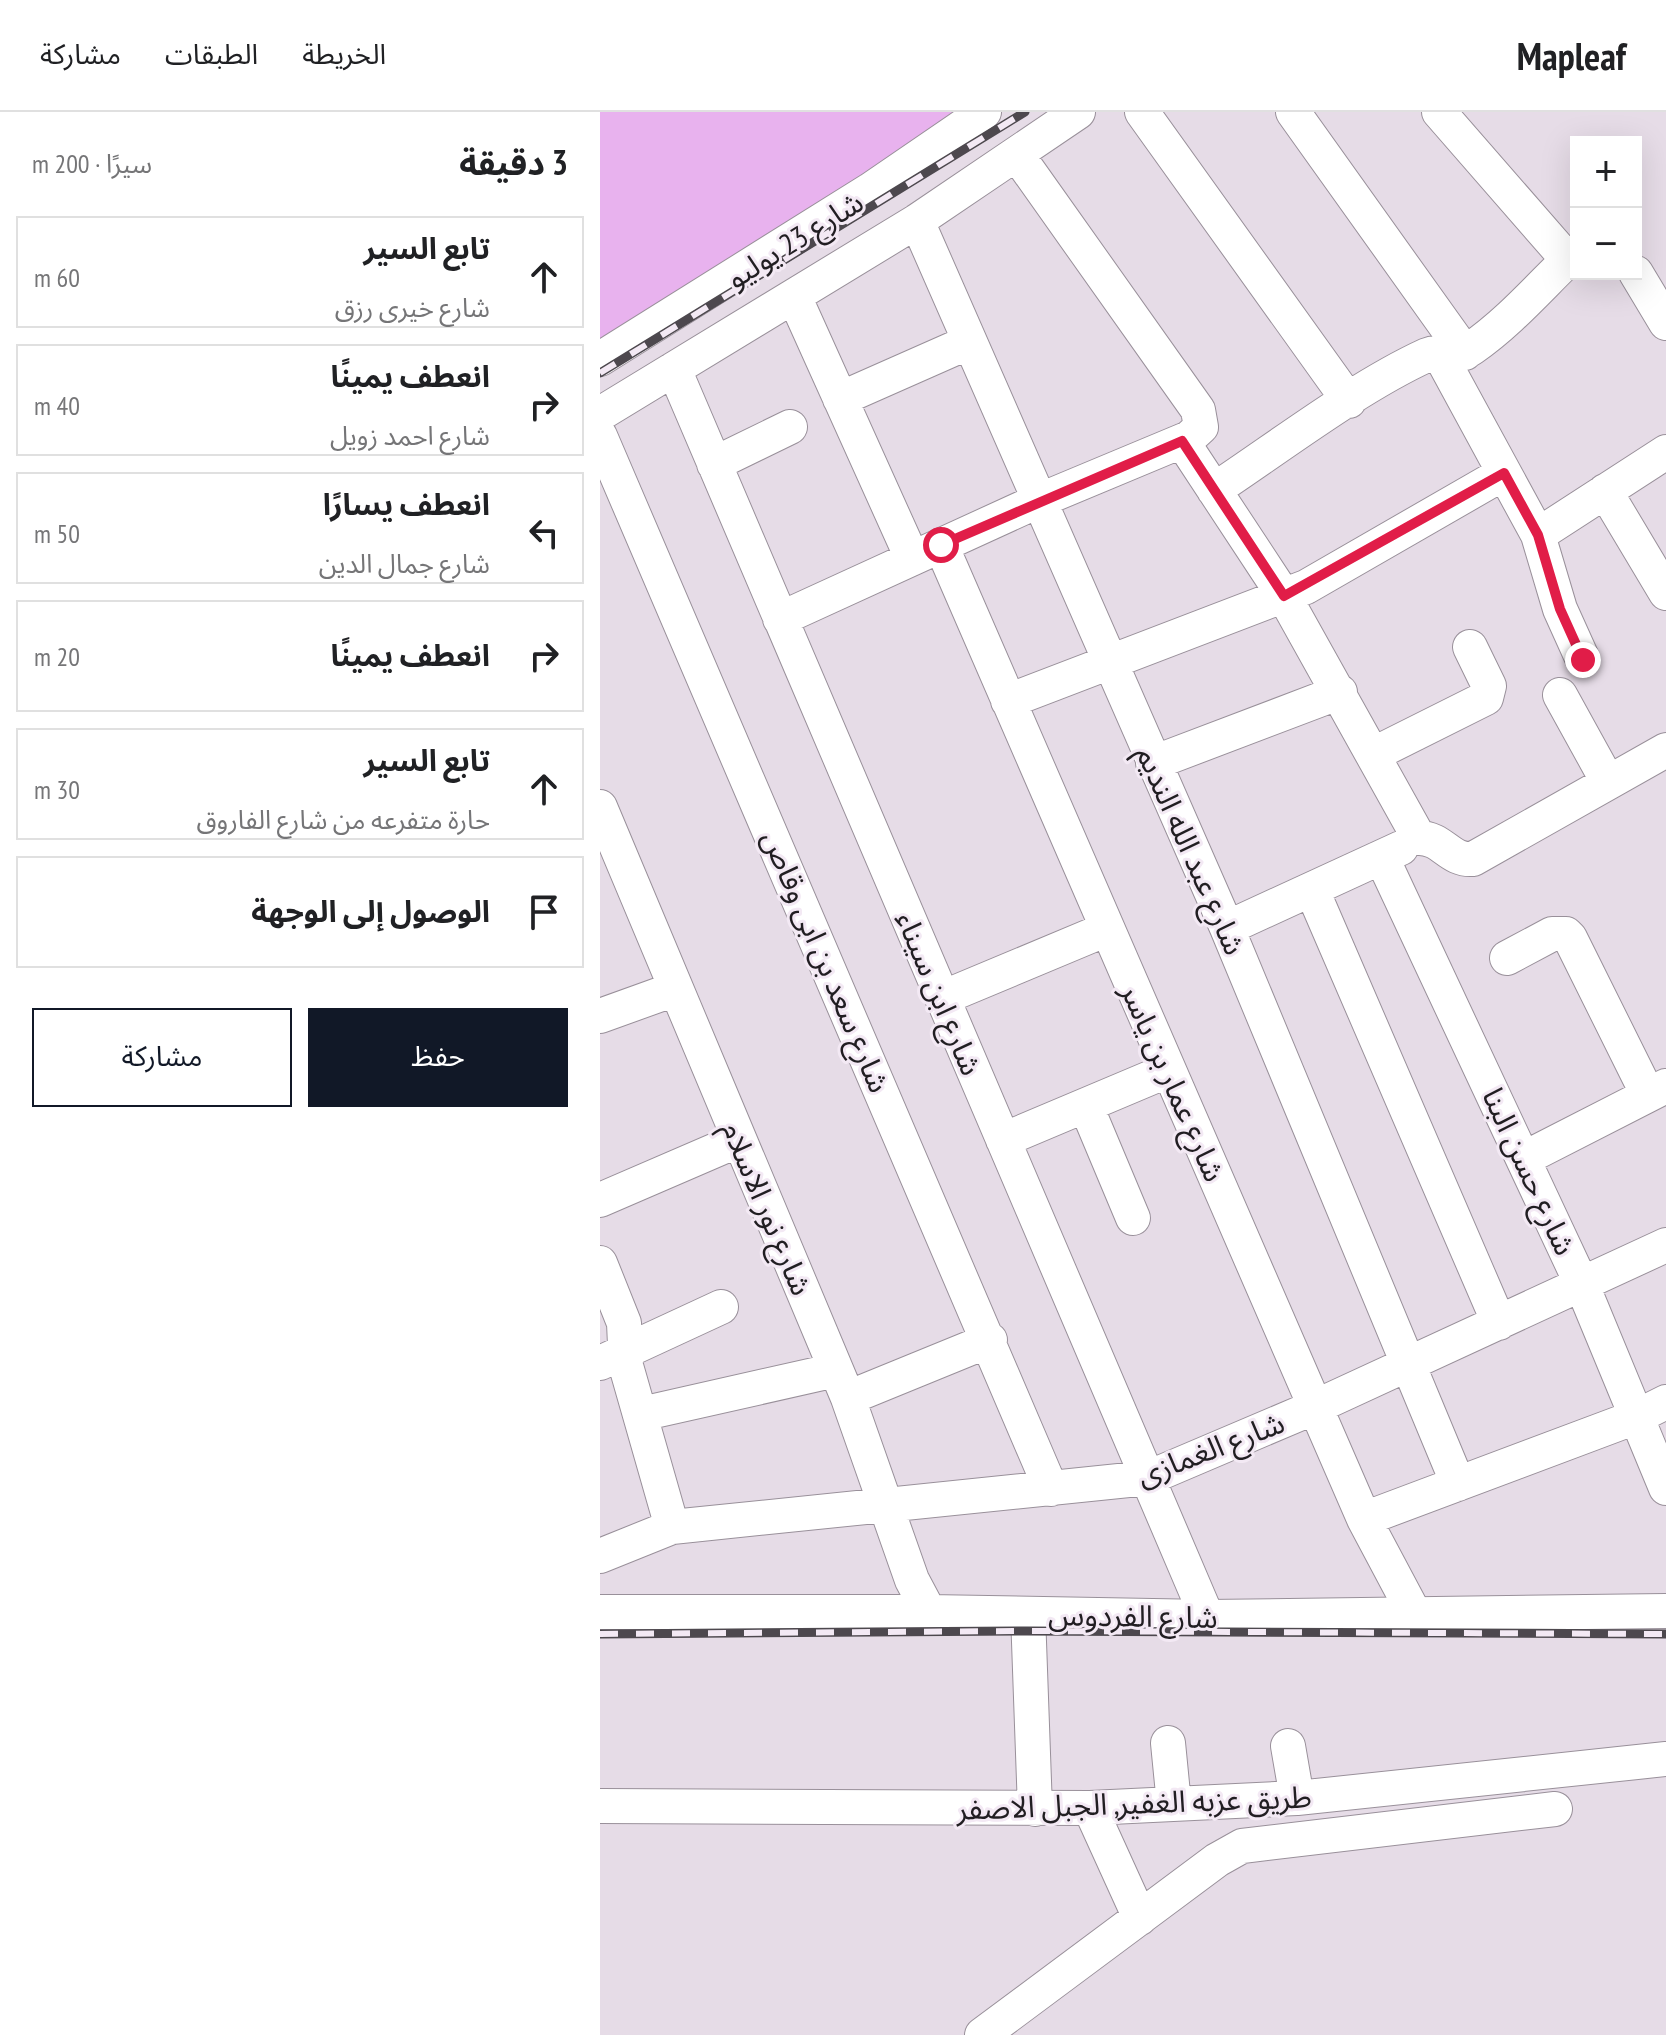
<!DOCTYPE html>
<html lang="ar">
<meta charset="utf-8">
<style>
:root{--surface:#fff;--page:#f6f6f6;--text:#202124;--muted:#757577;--line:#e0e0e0;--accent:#111827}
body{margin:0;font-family:"PT Sans Narrow","Noto Sans Arabic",sans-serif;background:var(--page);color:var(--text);direction:rtl}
.controls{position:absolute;right:24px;top:24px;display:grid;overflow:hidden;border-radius:0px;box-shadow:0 8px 32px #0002}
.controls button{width:72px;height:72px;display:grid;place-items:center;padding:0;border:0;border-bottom:2px solid var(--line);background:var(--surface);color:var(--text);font:40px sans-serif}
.stop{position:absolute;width:24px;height:24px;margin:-18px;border:6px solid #e11d48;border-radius:50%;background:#fff}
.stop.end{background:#e11d48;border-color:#fff;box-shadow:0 2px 8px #0008}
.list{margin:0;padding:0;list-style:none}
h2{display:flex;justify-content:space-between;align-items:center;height:104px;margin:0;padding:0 32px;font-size:34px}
h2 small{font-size:26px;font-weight:400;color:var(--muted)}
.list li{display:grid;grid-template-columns:52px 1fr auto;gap:24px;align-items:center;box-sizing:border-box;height:112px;margin:0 16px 16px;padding:0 16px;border:2px solid var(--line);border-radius:0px}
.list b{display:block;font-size:30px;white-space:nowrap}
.list p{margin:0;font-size:26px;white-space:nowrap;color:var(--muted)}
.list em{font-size:26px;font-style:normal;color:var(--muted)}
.actions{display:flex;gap:16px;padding:24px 32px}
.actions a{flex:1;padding:18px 0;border:2px solid var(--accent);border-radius:0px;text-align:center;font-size:28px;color:var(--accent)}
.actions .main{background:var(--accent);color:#fff}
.icon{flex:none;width:44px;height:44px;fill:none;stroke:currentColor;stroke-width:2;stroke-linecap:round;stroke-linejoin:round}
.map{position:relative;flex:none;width:1066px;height:1923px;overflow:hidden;direction:ltr}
header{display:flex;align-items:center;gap:48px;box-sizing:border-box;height:112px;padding:0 40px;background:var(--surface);border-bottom:2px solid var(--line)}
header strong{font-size:38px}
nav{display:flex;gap:44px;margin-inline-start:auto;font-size:28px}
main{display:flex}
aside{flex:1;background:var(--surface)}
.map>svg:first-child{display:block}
.green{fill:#e8b2ee}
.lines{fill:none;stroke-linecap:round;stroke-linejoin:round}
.minor-casing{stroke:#99909a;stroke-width:36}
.minor{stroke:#fff;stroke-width:34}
.rail-casing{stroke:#4d484e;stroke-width:9}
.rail{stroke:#f3e9f4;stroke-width:6;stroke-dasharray:18;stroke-linecap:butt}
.route{stroke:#e11d48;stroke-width:10}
.labels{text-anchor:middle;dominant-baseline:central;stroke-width:6;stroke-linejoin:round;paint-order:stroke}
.street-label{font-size:30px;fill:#211e22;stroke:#f3e9f4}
</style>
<header>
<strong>Mapleaf</strong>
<nav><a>الخريطة</a><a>الطبقات</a><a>مشاركة</a></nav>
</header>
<main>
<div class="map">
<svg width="1066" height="1923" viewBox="0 0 1066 1923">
<rect width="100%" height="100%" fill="#e6dce7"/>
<path class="green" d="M0 0H353L0 242Z"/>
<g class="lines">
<g class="minor-casing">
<path id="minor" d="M542 0 749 289
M693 0 865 241
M839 0 968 148
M317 109 627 816 858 1372
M1036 161 1066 211
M194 184 312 446
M839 241 938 423 960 497 983 548
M0 247 270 78 384 0
M74 257 607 1505
M240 287 369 230
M0 302 317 109 478 0
M0 324 451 1377
M582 329 684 484 819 726
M114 352 190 315
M614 378C679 335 757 275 827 243 843 236 852 250 872 236 911 209 942 172 976 140
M1005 379 1066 481
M938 423 1066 340
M341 433 764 1407 815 1503
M180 507 438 389 589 326 601 315 598 298 418 44
M960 583 1008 670
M408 589 706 475 904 361
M774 642 886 586 889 574 870 535
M553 651 740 580
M0 695 248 1286 312 1468 329 1500
M819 726C843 726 849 749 873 747L1066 638
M782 746 982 1173 1066 1376
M712 778 899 1211
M627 816 801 736
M907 846 952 822H966L970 826 1048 983
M342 886 507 817
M0 904 75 877
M486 994 533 1106
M403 1028 569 958
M925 1046 1066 974
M0 1088 139 1028
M0 1151 24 1211 26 1254 72 1415 0 1444
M0 1251 121 1195
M248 1286 390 1228
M41 1302 236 1258
M764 1407 1036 1305 1066 1290
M72 1415 548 1366 715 1295 1066 1133
M0 1500H329L607 1505 1066 1499
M428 1502 435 1697
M568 1631 574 1692
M688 1634 697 1686
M0 1694 490 1696 697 1686 1066 1647
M490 1696 540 1806
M382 1923 617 1748 642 1734 955 1697"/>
</g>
<use href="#minor" class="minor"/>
<g class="rail-casing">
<path id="rail" d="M0 261 425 0
M0 1522 427 1519 1066 1522"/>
</g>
<use href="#rail" class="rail"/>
</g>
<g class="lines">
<path class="route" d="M341 433 582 329 684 484 904 361 938 423 960 497 983 548"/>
</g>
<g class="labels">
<g class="street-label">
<text transform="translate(194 127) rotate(-32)">شارع 23 يوليو</text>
<text transform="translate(592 738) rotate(66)">شارع عبد الله النديم</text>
<text transform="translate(227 849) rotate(67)">شارع سعد بن ابى وقاص</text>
<text transform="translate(340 881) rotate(67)">شارع ابن سيناء</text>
<text transform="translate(574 970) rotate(66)">شارع عمار بن ياسر</text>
<text transform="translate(930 1059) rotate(65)">شارع حسن البنا</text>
<text transform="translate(168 1096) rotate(67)">شارع نور الاسلام</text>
<text transform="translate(610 1336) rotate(-21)">شارع الغمازى</text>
<text transform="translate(533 1503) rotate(1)">شارع الفردوس</text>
<text transform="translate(534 1690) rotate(-2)">طريق عزبه الغفير, الجبل الاصفر</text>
</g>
</g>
</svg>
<div class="controls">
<button>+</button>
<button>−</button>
</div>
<div class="stop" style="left:341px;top:433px"></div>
<div class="stop end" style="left:983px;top:548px"></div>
</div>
<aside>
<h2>3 دقيقة<small>سيرًا · 200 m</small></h2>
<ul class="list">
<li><svg class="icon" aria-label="ahead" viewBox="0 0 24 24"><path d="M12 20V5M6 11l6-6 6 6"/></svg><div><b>تابع السير</b><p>شارع خيرى رزق</p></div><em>60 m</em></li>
<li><svg class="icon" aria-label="right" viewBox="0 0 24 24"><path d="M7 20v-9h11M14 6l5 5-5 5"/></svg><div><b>انعطف يمينًا</b><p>شارع احمد زويل</p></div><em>40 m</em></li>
<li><svg class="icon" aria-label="left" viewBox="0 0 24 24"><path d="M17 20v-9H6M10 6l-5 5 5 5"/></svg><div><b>انعطف يسارًا</b><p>شارع جمال الدين</p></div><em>50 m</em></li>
<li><svg class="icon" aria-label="right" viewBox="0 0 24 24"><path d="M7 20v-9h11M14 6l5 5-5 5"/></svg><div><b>انعطف يمينًا</b></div><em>20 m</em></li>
<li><svg class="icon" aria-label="ahead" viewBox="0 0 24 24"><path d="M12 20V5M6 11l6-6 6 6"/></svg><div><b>تابع السير</b><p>حارة متفرعه من شارع الفاروق</p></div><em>30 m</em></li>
<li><svg class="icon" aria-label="arrive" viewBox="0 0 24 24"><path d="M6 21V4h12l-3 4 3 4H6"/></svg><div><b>الوصول إلى الوجهة</b></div></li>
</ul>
<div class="actions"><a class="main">حفظ</a><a>مشاركة</a></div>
</aside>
</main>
